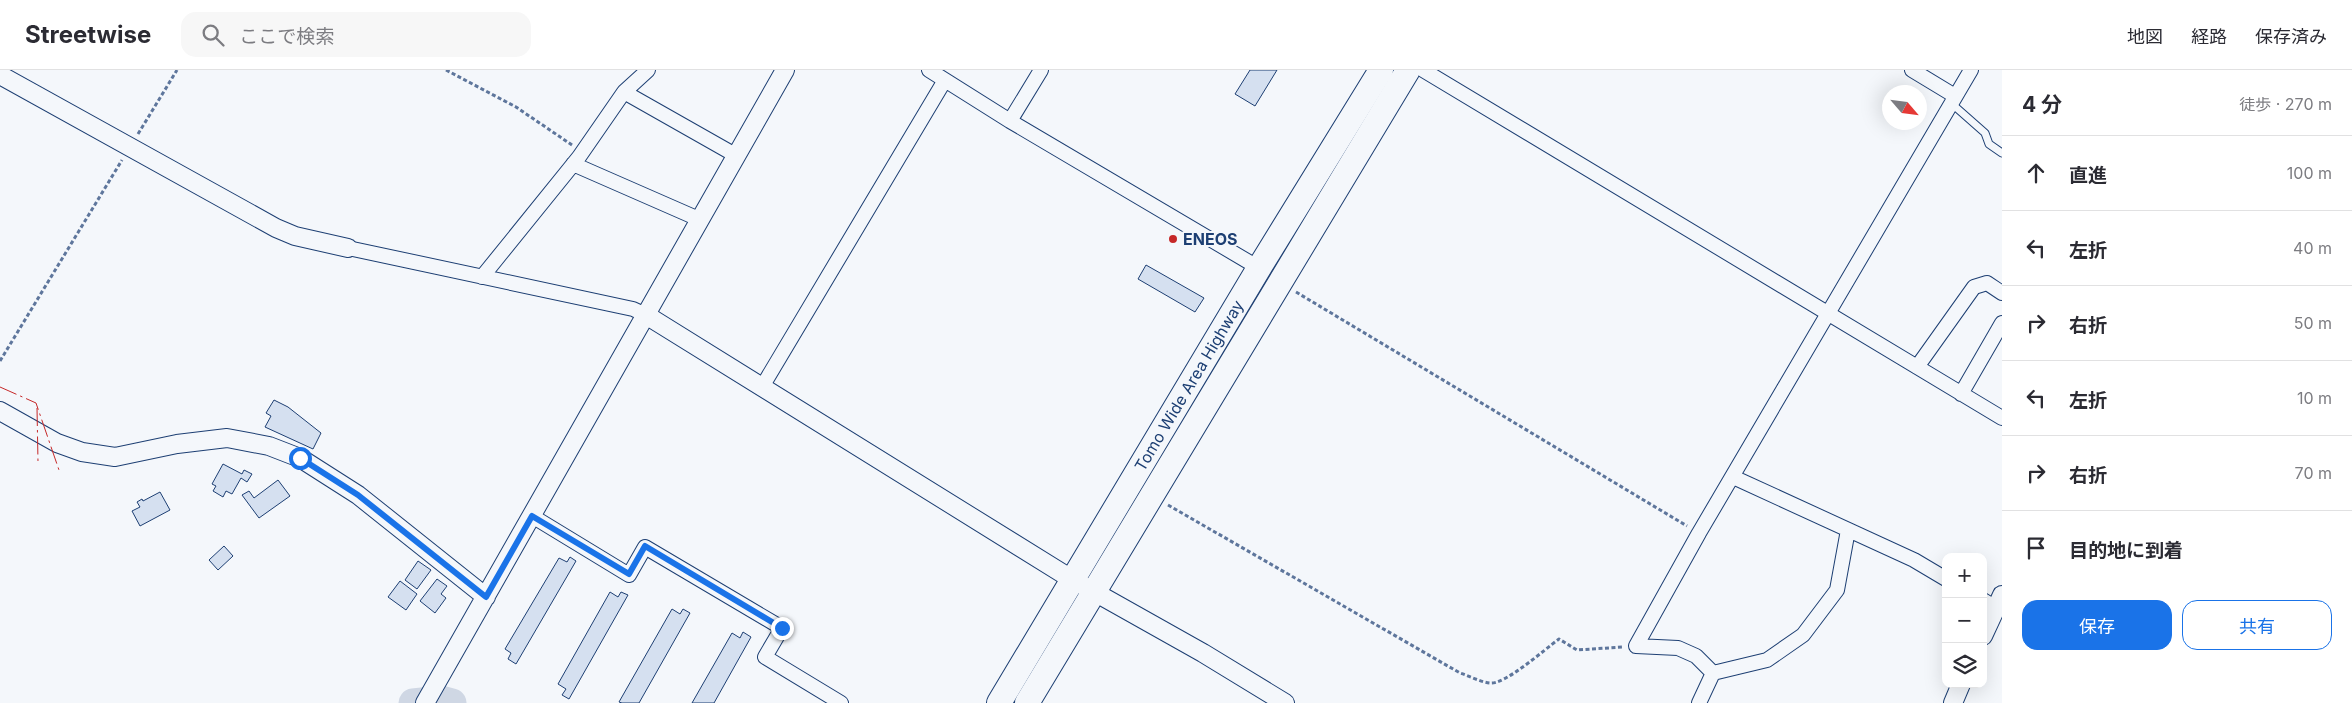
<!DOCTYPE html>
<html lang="ja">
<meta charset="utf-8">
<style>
:root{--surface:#fff;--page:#f7f7f7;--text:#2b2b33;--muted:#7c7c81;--line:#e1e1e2;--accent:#1a73e8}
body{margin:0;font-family:Inter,"Noto Sans JP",sans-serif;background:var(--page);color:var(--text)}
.controls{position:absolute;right:15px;bottom:15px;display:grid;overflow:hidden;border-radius:10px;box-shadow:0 5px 20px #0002}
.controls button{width:45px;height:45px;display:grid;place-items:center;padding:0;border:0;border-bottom:1px solid var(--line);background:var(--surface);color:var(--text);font:25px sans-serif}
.compass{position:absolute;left:1882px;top:15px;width:45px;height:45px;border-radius:50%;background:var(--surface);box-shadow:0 5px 20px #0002;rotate:118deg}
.stop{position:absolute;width:15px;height:15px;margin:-11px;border:4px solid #1a73e8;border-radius:50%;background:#fff}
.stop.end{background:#1a73e8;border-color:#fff;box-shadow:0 1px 5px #0008}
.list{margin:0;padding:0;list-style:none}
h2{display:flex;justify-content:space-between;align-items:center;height:65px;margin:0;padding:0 20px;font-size:21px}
h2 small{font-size:16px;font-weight:400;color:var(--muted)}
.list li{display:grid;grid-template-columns:32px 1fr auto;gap:15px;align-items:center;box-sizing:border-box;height:75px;padding:0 20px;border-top:1px solid var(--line)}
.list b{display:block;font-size:19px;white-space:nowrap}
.list em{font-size:16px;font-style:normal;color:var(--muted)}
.actions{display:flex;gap:10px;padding:15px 20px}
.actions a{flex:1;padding:11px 0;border:1px solid var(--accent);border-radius:15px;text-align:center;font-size:18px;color:var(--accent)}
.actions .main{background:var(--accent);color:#fff}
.icon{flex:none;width:28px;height:28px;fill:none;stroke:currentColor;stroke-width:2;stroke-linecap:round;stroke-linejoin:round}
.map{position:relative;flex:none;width:2002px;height:633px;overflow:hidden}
header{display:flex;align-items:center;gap:30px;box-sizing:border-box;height:70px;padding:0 25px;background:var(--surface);border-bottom:1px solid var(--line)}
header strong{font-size:24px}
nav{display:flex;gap:28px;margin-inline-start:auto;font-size:18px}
.search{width:350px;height:45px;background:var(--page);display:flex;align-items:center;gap:12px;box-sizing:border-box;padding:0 18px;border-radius:15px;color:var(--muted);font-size:19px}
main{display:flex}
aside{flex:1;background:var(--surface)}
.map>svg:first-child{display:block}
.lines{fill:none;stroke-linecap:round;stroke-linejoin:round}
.river{stroke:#cfd7e4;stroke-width:29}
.building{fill:#d5e0f0;stroke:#1d3f73}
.service-casing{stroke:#1d3f73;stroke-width:9}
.minor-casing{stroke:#1d3f73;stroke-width:16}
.tertiary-casing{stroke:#1d3f73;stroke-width:20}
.trunk-casing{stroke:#1d3f73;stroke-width:26}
.path{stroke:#5e769c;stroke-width:3;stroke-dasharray:4 2.5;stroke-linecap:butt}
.service{stroke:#f4f7fb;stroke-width:7}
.minor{stroke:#f4f7fb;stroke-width:14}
.tertiary{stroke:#f4f7fb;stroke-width:18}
.trunk{stroke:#f4f7fb;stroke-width:24}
.power{stroke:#c62828;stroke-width:1;stroke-dasharray:18 4 2.5 4;stroke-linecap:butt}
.route{stroke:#1a73e8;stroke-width:6}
.poi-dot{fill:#c62828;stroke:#f4f7fb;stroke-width:2}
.labels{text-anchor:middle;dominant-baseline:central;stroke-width:4;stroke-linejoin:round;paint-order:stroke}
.poi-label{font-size:16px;font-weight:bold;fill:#1d3f73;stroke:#f4f7fb;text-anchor:start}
.street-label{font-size:16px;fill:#1d3f73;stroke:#f4f7fb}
</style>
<header>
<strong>Streetwise</strong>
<div class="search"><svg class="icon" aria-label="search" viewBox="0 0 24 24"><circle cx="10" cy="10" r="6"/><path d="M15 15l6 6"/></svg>ここで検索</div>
<nav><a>地図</a><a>経路</a><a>保存済み</a></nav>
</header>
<main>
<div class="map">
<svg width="2002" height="633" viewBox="0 0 2002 633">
<rect width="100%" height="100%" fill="#f4f7fb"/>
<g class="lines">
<path class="river" d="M413 633 441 630 452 633"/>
</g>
<path class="building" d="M1250 0H1277L1255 36 1235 24Z
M1146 195 1204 228 1195 242 1138 209Z
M274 330 288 337 321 363 313 379 265 357 271 346 266 343Z
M223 394 242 404 244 400 252 404 247 412 241 408 232 424 226 421 223 427 213 421 216 416 212 414Z
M278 410 290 426 259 448 242 425 249 421 254 428Z
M160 422 170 440 140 456 132 441 140 437 137 432 142 429 143 431Z
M224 476 233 486 218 500 209 490Z
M570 487 576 491 516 594 508 589 511 583 505 579 559 488 567 492Z
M418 491 431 500 417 519 405 510Z
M437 509 447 516 441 524 446 528 435 543 420 531Z
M400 511 417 524 406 540 388 527Z
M610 522 618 527 621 522 628 525 569 629 562 625 566 619 558 614Z
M672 539 680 544 683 539 690 543 639 633H622L619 632Z
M743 562 751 567 714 633H692L732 563 740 568Z"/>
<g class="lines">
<g class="service-casing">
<path id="service" d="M1951 33 1985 63 1989 74 2002 83"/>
</g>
<g class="minor-casing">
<path id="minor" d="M929 0 1010 51 1259 198
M1423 0 2002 348
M1912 0 1955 26
M624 22 648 0
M1010 51 1041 0
M573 94 701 150
M348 178 633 239 646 245
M482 207 579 87 624 22 737 86
M1917 297 1974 217 1987 213 2002 223
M762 317 945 10
M1961 324 2002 253
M1733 407 1914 490 1946 509
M532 446 629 505 645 477 782 558 765 587 841 633
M1983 530 1996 538
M1713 603 1696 586 1678 578 1636 576 1699 463 1971 0
M1699 633 1713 603 1767 590 1803 565 1837 520 1848 460"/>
</g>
<g class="tertiary-casing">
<path id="tertiary" d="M0 5 276 158 295 166 348 178
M646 245 1073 510 1203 583 1285 633
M0 341 57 373 82 382 115 387 177 374 227 368 269 376 300 388 358 425 486 527
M1983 566 2002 525
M425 633 785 0
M1953 633 1961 614"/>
</g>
<g class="trunk-casing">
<g id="trunk">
<path id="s1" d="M999 633 1259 198 1381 0"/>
<path d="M1027 633 1408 0"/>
</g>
</g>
<path class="path" d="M446 0 516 37 572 75
M138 64 177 0
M1296 222 1687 456
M0 291 122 90
M1168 435 1460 603C1470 606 1480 612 1490 613 1505 615 1545 579 1559 569L1577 580 1623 577"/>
<use href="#service" class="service"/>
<use href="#minor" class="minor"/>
<use href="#tertiary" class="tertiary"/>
<use href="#trunk" class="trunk"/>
<path class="power" d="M0 317 36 333 60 403
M37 338 38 392"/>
</g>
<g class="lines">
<path class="route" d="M300 388 358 425 486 527 532 446 629 504 645 476 782 558"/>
</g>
<circle class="poi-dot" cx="1173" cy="169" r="5"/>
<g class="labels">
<g class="poi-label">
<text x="1183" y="169">ENEOS</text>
</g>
<g class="street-label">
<text stroke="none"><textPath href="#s1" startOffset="370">Tomo Wide Area Highway</textPath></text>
</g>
</g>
</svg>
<div class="controls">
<button>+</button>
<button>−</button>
<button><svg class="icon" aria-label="layers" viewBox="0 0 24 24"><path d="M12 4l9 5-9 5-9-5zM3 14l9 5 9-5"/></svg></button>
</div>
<svg class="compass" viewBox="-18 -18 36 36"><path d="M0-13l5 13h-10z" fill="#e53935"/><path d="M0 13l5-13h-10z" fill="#7c7c81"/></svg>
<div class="stop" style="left:300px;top:388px"></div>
<div class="stop end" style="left:782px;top:558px"></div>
</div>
<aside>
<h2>4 分<small>徒歩 · 270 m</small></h2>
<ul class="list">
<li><svg class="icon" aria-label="ahead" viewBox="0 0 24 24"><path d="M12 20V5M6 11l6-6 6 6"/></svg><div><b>直進</b></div><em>100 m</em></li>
<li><svg class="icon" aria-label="left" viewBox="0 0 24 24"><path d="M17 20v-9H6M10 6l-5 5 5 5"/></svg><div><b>左折</b></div><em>40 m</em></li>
<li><svg class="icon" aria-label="right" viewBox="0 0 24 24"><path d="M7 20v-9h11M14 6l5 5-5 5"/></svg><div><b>右折</b></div><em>50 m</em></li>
<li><svg class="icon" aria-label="left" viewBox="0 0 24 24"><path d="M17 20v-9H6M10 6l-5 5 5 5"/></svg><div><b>左折</b></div><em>10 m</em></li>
<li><svg class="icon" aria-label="right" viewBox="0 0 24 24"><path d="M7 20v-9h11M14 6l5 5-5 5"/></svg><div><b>右折</b></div><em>70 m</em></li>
<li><svg class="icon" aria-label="arrive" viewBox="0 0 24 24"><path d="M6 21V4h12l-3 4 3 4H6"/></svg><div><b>目的地に到着</b></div></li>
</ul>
<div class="actions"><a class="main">保存</a><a>共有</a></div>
</aside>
</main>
